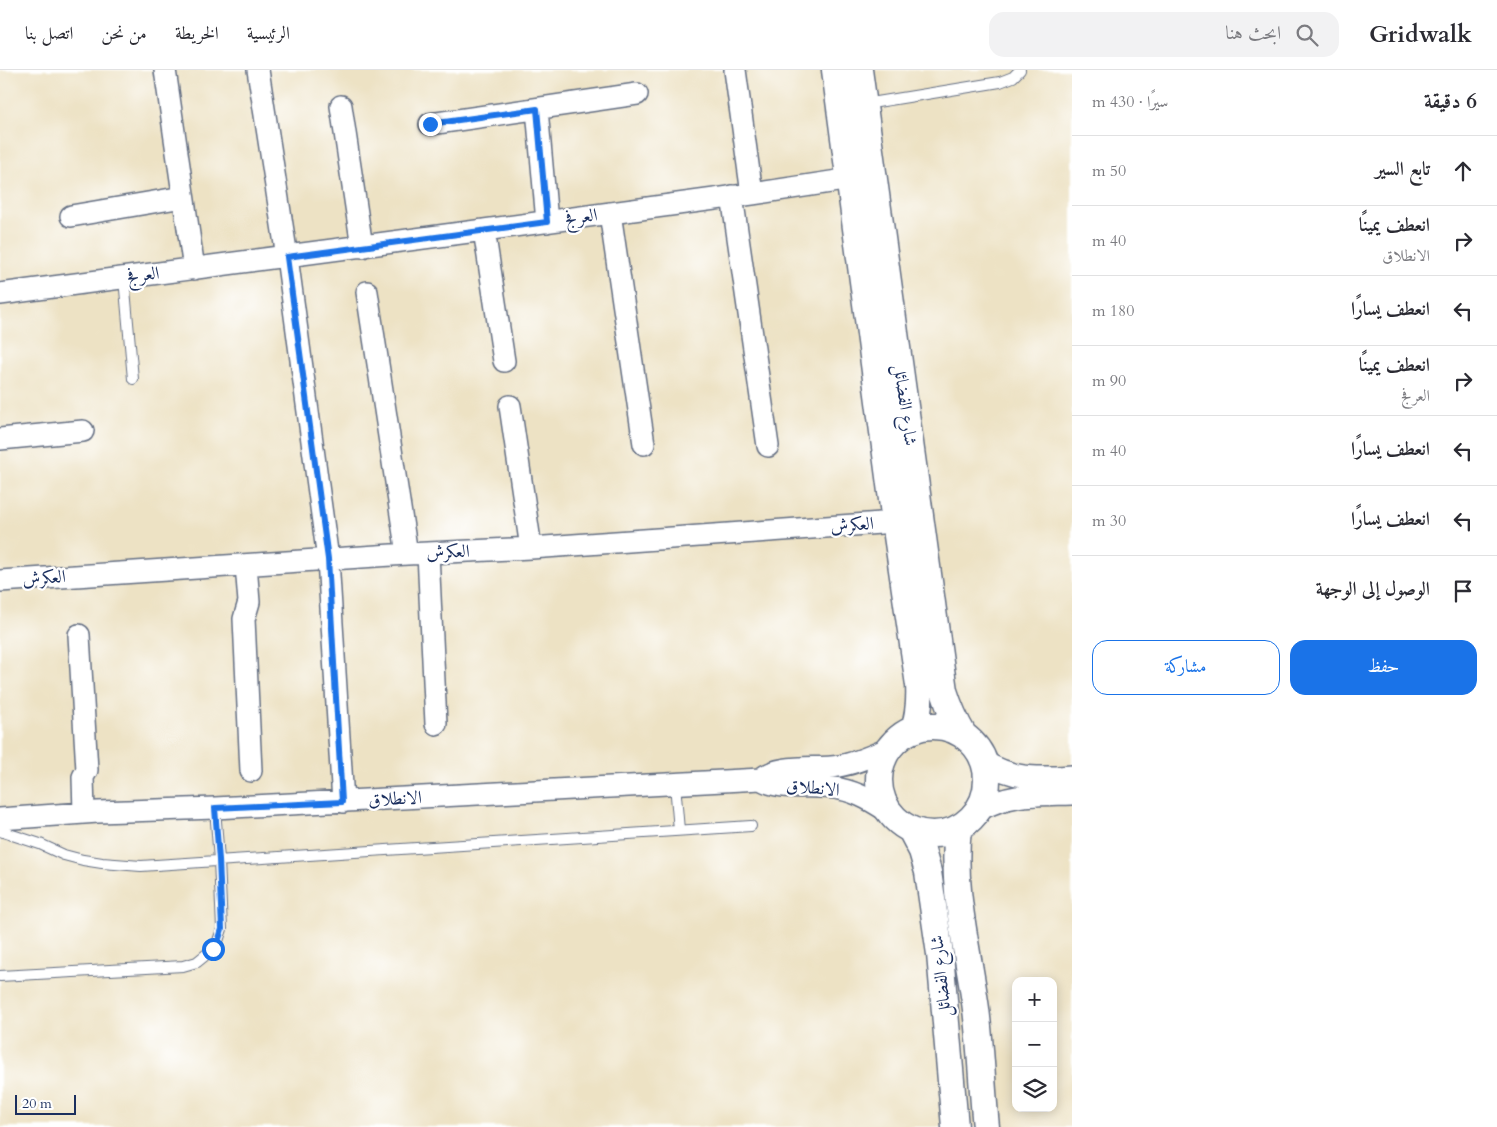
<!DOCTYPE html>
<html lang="ar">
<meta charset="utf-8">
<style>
:root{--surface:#fff;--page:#f2f2f3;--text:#2b2b33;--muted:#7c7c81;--line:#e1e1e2;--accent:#1a73e8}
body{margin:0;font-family:Cardo,Amiri,serif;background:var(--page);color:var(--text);direction:rtl}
.controls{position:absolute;right:15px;bottom:15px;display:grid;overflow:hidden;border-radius:10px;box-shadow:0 2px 12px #0003}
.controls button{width:45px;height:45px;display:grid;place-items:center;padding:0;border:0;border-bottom:1px solid var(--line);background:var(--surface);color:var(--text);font:25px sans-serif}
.scale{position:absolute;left:15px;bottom:12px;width:61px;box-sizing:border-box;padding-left:5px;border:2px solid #1b2f5e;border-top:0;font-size:14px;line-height:18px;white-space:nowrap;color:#1b2f5e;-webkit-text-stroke:4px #fff;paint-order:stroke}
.stop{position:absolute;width:15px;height:15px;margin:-11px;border:4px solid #1a73e8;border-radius:50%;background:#fff}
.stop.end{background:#1a73e8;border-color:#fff;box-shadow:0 1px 5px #0008}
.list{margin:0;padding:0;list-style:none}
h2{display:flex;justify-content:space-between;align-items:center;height:65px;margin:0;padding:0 20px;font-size:21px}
h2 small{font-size:16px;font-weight:400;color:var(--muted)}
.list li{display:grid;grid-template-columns:32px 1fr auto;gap:15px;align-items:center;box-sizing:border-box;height:70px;padding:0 20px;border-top:1px solid var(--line)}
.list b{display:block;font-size:19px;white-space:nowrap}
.list p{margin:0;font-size:16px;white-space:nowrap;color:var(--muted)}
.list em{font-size:16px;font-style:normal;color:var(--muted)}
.actions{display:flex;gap:10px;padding:15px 20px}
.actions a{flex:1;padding:11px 0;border:1px solid var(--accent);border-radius:15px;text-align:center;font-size:18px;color:var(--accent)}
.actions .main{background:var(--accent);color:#fff}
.icon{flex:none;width:28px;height:28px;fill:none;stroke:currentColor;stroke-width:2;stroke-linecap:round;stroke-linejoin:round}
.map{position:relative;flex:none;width:1072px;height:1057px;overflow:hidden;direction:ltr}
header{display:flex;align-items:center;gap:30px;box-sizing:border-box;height:70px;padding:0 25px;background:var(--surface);border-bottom:1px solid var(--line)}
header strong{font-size:24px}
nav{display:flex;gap:28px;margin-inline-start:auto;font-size:18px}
.search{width:350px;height:45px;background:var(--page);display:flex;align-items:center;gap:12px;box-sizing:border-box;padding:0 18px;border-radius:15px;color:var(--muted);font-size:19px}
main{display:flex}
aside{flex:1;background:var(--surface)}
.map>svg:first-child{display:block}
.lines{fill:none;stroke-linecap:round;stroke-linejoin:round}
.service-casing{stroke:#646e82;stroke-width:12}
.minor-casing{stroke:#646e82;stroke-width:24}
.tertiary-casing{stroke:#646e82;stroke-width:29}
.service{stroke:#fff;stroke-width:10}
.minor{stroke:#fff;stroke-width:21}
.tertiary{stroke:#fff;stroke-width:26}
.route{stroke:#1a73e8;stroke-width:6}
.labels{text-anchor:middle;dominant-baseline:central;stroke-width:4.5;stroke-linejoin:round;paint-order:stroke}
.street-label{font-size:18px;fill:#1b2f5e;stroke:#fff}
</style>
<header>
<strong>Gridwalk</strong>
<div class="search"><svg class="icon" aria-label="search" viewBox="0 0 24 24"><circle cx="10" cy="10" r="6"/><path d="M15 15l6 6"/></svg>ابحث هنا</div>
<nav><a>الرئيسية</a><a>الخريطة</a><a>من نحن</a><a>اتصل بنا</a></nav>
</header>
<main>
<aside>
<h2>6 دقيقة<small>سيرًا · 430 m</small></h2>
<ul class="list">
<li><svg class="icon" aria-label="ahead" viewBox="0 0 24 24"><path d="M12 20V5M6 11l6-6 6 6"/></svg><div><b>تابع السير</b></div><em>50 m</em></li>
<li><svg class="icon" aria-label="right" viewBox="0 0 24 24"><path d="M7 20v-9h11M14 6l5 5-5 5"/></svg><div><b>انعطف يمينًا</b><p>الانطلاق</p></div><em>40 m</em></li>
<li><svg class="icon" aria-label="left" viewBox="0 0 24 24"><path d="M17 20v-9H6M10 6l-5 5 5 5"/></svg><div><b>انعطف يسارًا</b></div><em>180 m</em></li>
<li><svg class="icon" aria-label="right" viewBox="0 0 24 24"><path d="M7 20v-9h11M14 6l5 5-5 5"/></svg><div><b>انعطف يمينًا</b><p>العرفج</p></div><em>90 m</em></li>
<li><svg class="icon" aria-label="left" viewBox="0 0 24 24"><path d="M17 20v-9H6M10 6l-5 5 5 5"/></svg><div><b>انعطف يسارًا</b></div><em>40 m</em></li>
<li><svg class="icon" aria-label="left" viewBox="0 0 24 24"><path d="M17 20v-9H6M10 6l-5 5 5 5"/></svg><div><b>انعطف يسارًا</b></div><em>30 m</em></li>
<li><svg class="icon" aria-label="arrive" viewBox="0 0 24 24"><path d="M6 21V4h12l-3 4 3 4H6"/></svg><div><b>الوصول إلى الوجهة</b></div></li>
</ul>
<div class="actions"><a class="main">حفظ</a><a>مشاركة</a></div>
</aside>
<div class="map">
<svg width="1072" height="1057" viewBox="0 0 1072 1057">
<rect width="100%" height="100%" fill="#fff"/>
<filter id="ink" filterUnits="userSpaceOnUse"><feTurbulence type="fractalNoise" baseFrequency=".02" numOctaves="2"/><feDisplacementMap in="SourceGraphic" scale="10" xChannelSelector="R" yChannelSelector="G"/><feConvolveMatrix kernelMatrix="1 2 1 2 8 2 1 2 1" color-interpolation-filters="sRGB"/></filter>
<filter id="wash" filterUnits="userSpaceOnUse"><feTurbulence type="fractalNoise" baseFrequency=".0096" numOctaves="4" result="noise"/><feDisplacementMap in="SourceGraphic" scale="20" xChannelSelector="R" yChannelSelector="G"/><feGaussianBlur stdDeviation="1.12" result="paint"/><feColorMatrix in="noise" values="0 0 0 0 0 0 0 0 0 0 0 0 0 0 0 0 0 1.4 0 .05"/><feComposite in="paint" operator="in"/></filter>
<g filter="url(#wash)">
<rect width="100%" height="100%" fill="#ede2c4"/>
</g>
<g filter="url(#ink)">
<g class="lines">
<g class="service-casing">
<path id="service" d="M865 34 1000 12 1013 7 1020 0
M124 208 133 309
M675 714 679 760
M0 761 40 774 64 785 83 790 102 793 141 796 751 756
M0 906 183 896 197 892 213 879 218 871 222 859 219 790 215 738"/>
</g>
<g class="minor-casing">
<path id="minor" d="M165 0 194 199
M258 0 287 187 328 489 343 732
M735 0 752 124
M341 36 362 177
M537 39 547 152
M430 54 637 24
M732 126 768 376
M610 143 644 374
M71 146 183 127
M484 160 504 291
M367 222 407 484
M0 224 484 160 752 124 864 107
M510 336 531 478
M0 369 83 361
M428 483 436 654
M246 495 249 532 244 549 251 701
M0 511 407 484 531 478 895 452
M79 565 87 700 83 707 84 743
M983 691C1014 710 1037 708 1072 706
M761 709C779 722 817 713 840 719 860 723 875 733 892 744
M977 741C1009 723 1036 725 1072 724
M0 749 98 742 215 738 761 709C779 693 816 700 839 696 857 693 874 685 890 678"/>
</g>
<g class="tertiary-casing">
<path id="tertiary" d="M835 0 895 452 919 615C920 631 919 644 914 660
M859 0 944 621C949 637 955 651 964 666
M879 710a54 54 0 1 1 108 0a54 54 0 1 1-108 0Z
M958 758C951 819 968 879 976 939 981 978 982 1018 986 1057
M911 760 922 781 928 802 940 884 955 1057"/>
</g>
<use href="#service" class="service"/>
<use href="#minor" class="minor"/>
<use href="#tertiary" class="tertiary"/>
</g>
</g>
<g class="lines" filter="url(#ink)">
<path class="route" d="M213 879 218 872 222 859 219 790 215 738 342 732 328 489 287 187 547 152 537 39 430 54"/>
</g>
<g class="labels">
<g class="street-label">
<text transform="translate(581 147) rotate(-8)">العرفج</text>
<text transform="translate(143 205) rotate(-7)">العرفج</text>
<text transform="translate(905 335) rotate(82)">شارع الفضائل</text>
<text transform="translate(852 455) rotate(-4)">العكرش</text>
<text transform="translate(448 482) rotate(-2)">العكرش</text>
<text transform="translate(44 508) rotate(-4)">العكرش</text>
<text transform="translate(813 718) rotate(5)">الانطلاق</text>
<text transform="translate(395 729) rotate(-3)">الانطلاق</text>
<text transform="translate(941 906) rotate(-96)">شارع الفضائل</text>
</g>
</g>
</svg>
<div class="controls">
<button>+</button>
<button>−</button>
<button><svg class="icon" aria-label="layers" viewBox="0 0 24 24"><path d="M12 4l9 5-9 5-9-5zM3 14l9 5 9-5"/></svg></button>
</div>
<div class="scale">20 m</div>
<div class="stop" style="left:213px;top:879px"></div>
<div class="stop end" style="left:430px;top:54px"></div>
</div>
</main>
